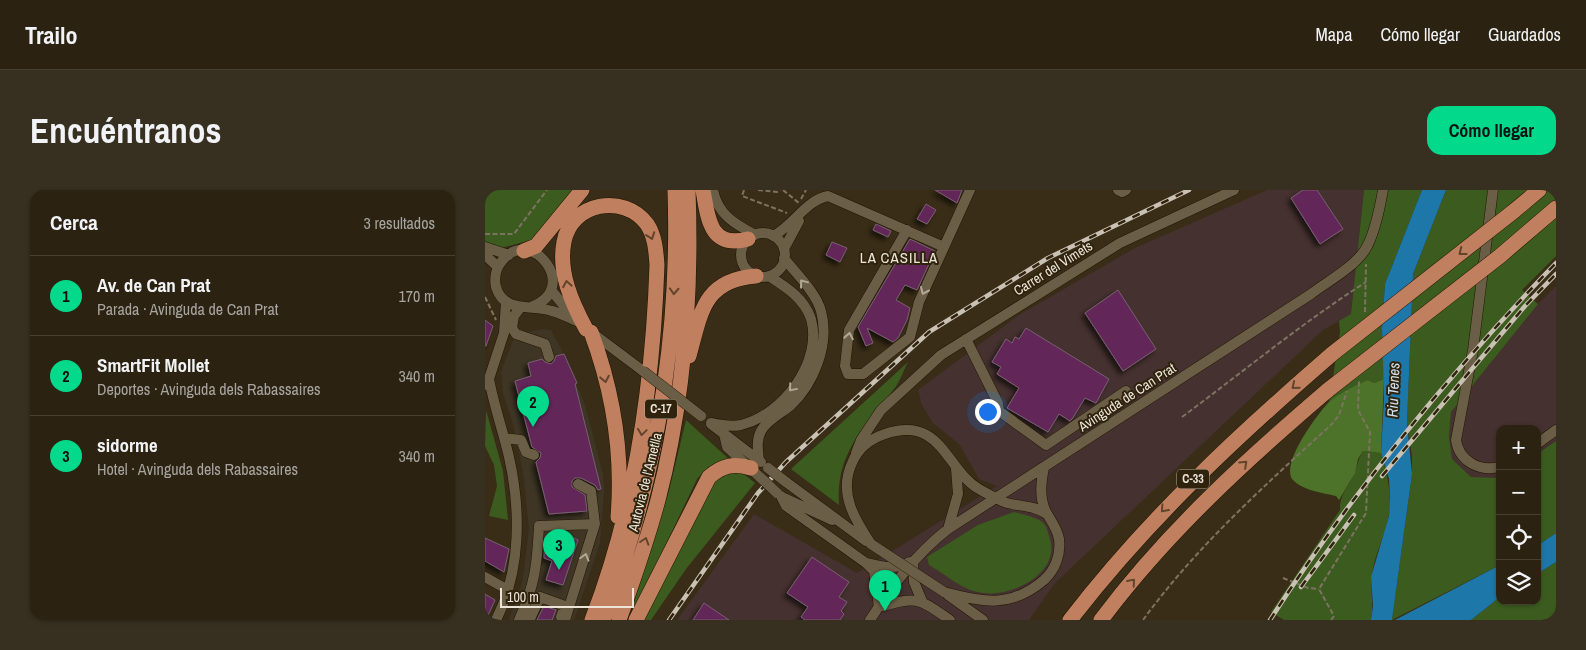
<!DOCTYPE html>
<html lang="es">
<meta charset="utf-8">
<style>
:root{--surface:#2b2211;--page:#372f1f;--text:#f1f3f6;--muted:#a6a49f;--line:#473f31;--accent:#02d98b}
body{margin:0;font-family:"Archivo Narrow",sans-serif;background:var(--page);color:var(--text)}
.controls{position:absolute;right:15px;bottom:15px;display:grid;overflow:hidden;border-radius:10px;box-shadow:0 1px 4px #0004}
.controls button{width:45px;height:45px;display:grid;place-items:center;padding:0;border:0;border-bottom:1px solid var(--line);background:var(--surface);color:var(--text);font:25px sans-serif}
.scale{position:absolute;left:15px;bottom:12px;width:134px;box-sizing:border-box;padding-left:5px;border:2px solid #ebe4d7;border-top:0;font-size:14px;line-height:18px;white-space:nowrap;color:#ebe4d7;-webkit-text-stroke:4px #2f230d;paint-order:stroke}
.you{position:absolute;left:502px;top:221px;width:18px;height:18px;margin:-12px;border:4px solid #fff;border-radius:50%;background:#1a73e8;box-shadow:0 0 0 8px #1a73e833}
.badge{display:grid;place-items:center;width:32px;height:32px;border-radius:50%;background:var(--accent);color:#111;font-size:16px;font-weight:700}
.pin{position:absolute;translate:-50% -41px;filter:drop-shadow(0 1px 2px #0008)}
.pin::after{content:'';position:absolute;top:26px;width:18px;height:15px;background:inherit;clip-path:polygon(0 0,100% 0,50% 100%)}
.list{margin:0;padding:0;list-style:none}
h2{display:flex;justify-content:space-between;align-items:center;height:65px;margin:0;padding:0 20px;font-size:21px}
h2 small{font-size:16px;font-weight:400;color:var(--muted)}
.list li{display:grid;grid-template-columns:32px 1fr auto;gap:15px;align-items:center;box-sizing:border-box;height:80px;padding:0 20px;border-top:1px solid var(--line)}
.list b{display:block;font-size:19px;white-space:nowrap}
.list p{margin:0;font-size:16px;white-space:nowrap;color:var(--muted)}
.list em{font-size:16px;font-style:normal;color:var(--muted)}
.icon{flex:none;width:28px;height:28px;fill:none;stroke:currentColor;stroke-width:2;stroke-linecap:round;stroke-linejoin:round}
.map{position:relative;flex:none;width:1071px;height:430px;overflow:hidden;border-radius:15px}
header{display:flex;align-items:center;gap:30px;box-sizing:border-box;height:70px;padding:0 25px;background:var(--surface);border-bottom:1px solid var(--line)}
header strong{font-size:24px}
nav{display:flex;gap:28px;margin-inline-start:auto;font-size:18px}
.intro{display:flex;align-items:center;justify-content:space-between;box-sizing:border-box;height:120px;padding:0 30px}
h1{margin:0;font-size:35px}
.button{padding:12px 22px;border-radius:15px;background:var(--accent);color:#111;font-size:18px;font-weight:700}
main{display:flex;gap:30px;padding:0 30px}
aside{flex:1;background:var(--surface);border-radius:15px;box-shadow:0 1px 4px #0004}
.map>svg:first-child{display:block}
.commercial{fill:#3e3525}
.industrial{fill:#45312f}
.green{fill:#3c5c1f}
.forest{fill:#4c7329}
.water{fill:#1d77a9}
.building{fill:#642558;stroke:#776071;filter:url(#shadow)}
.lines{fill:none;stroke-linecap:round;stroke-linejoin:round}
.minor-casing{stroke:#201501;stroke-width:11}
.highway-casing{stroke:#201501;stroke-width:16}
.path{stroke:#7d7361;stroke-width:2;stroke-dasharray:5 2.5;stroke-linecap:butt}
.minor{stroke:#6b5e46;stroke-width:10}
.highway{stroke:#c08060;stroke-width:15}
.rail-casing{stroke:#c9c1b3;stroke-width:4.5}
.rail{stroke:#2f230d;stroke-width:2.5;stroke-dasharray:8;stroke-linecap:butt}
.minor-bridge-casing{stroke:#201501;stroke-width:11;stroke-linecap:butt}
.highway-bridge-casing{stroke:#201501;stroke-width:16;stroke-linecap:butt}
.minor-bridge{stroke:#6b5e46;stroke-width:10}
.highway-bridge{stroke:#c08060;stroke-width:15}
.oneway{stroke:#62442a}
.oneway2{stroke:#b1a896}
.labels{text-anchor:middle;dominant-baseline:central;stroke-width:4;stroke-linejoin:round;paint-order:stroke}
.shield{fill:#2f230d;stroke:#b3aa9a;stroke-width:1}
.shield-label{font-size:12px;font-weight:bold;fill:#ebe4d7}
.street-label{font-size:14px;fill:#ebe4d7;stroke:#2f230d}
.neighbourhood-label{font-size:15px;letter-spacing:1px;fill:#ebe4d7;stroke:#2f230d}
.water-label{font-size:15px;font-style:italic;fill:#cee2f0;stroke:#2f230d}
</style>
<header>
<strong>Trailo</strong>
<nav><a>Mapa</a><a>Cómo llegar</a><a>Guardados</a></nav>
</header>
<div class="intro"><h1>Encuéntranos</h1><a class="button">Cómo llegar</a></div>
<main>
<aside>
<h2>Cerca<small>3 resultados</small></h2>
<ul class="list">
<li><span class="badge">1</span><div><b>Av. de Can Prat</b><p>Parada · Avinguda de Can Prat</p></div><em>170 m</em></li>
<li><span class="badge">2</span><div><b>SmartFit Mollet</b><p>Deportes · Avinguda dels Rabassaires</p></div><em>340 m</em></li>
<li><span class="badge">3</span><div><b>sidorme</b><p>Hotel · Avinguda dels Rabassaires</p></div><em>340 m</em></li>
</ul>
</aside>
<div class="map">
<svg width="1071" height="430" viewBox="0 0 1071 430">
<defs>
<filter id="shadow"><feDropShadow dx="-3.5" dy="3.5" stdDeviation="2.5" flood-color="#0009"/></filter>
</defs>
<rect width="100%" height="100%" fill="#392d17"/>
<path class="commercial" d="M58 139 66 140 79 164 100 215 118 284 119 301 115 353 89 430H24L38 389 44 338 38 282 28 234 18 203 16 182 30 145Z"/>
<path class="industrial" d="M782 0H879L866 125 838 140 570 393 544 430H192L269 324 372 383 512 296 494 289 475 255 448 233 437 215 433 200 534 125 650 58Z
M1071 96V251L1052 264V239H1015V288L986 287 967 269 964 247 966 222 1053 114Z"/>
<path class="green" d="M0 0H87L46 50 16 58 0 54Z
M879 0H937L900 94 897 138 899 189 889 193 883 190 844 213 855 142 854 131 866 124Z
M961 0H1071V66L1037 100 1053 114 966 222 964 247 967 269 986 287 1015 288V375L907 430 927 284V266L922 233 928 84Z
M423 172C418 181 415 192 409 199 380 237 350 263 354 315L306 279Z
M1 220 18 281 23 330 4 326 12 296 9 275 0 256Z
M201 230 245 270 223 277 212 289 151 417 147 419 184 301Z
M1071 251V343L1052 356V264Z
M878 261 896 263C902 284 907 303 904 324 901 344 890 363 887 384 885 399 889 414 886 430H799L786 422 855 320C854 305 864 297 869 283 873 275 873 269 878 261Z
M256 282 270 293 201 379 166 430H158L228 292 240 283Z
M529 322C539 325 554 327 560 335 562 338 563 343 564 346 578 382 528 407 498 403 476 400 462 385 444 375L442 367 493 335Z
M1071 372V430H986L1015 407V411H1052V384Z"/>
<path class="forest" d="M899 189 896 263 878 261 873 269 870 283 854 310 851 306C838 303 817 300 808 290 795 274 832 225 843 213 854 203 870 196 883 190L889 193Z"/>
<path class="water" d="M937 0H961L928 84 922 233 927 284 907 430H886L888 416 886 387 904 326 905 309 904 289 896 263 899 207 897 138 900 94Z
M1071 343V372L1052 384V356Z
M1015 375V407L986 430H910Z"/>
<path class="building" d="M450 0H477L472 13Z
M818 0H832L858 39 835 54 806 8Z
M441 14 451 20 442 34 432 29Z
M391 34 406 41 403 47 388 40Z
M425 49 450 61 432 100 420 95 411 110 425 118 422 130 413 148 408 152 382 138 388 153 381 156 373 137Z
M347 52 362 58 355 72 341 65Z
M633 100 671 159 638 181 600 123Z
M0 130 8 136 1 156H0Z
M541 138 624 189 611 213 600 208 587 229 585 231 574 224 563 242 522 218 534 198 512 184 516 177 507 172 521 149 527 153 530 147 534 149Z
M79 164 92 193 90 194 116 299 113 300 110 295 96 288H90L87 291V297L100 305 102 321 64 324 51 272 55 268 56 263 47 257 30 191 46 186 43 173 57 169 60 172 66 174 69 171 71 166Z
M84 346 93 350 78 395 61 390 67 371 59 368 60 347 73 351 75 348 82 350Z
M0 348 24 359 19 382 0 371Z
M327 367 364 392 354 407 362 412 356 421 359 424 355 430H320L316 427 323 417 302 403Z
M0 404 10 410 1 430H0Z
M219 413 244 430H208Z
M59 416 71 420 67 430H52Z"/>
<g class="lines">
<g class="minor-casing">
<path id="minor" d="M228 0C233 25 250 34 270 45
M633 0 637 2 641 0
M1008 0 988 160 971 250C974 271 994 282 1015 277
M422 40 364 140 360 176 363 184H378L425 147 434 112 485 0
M256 65a22 22 0 1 1 44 0a22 22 0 1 1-44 0Z
M288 46C308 36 321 10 343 6L459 57
M0 57 24 65
M299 59 314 31
M0 65 13 77
M66 100 89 128
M46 117C97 99 46 34 17 71 11 78 9 88 11 97 19 124 47 114 67 121 76 123 84 128 92 131
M35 118 29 126 27 138 31 144 60 154 64 167
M106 142 158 181
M481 149 513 213 514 221 561 255 641 201
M4 189C9 216 18 241 24 267 36 320 36 381 11 430
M2 195 19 143 21 111
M226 233C236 235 246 237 256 235 298 225 338 172 326 129 319 108 301 97 284 86
M226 234 276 272
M239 244 242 257 276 288
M19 248 36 250 41 262 49 265
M1052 254 1071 240
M371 263 376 250 396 220 456 165 635 53 749 0
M274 271C273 261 271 250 276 241 282 230 295 224 305 216 329 194 345 154 336 121 331 102 311 84 299 68
M301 292 381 351
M93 294 106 301 110 334
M296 306 301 316 381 373 389 381 394 417
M297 307 347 330
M463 339 473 304 471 278
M386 354C370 330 353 303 367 273 373 258 385 249 400 244 457 225 460 279 494 299 503 304 513 310 522 313 537 317 548 315 562 324
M382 373C398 377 410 380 425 372
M428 374 429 392 437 411
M0 387 23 400
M459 402C498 412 525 419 559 390 570 380 576 365 574 349 572 338 566 331 561 322 554 307 556 293 559 277
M463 405 498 430
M394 417C433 406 433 408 465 430
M34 430C50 395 52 375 54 336L110 334 80 430
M41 430 45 429 55 407 80 416 76 427
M385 430C407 396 431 364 463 339L826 104C843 91 868 78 880 60 889 46 895 17 898 0"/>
</g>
<g class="highway-casing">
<path id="highway" d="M218 0C223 29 225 59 263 49
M1029 21 1054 0
M39 61 51 56 97 0
M1015 66 1071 18
M101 139C87 113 73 82 79 52 86 12 139 3 162 34 170 46 171 61 172 75 168 196 151 316 107 430
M106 142C128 201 138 265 133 327
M204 166C216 123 218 90 271 86
M120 425C171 289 195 145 190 0
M134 430C148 391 162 351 173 310 199 210 207 104 203 0
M151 430 224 287C238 275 249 273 266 278
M585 430C663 329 751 247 847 164
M616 430C681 343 761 270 843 200"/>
</g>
<path class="path" d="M259 0 257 6 302 23
M273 0 292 2 295 0
M298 0 314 13
M316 9 321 0
M0 44H29L62 0
M0 107 11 130
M880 122 881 74
M697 227C759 181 817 133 881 92
M798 388 823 398 834 399
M658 430C711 357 780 295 847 234L854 225 862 201
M846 430 849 426 834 399 881 323 885 242 873 220 874 191"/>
<use href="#minor" class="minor"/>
<use href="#highway" class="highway"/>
<g class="rail-casing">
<path id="rail" d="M897 286 1040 116 1071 84
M816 397 869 325
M184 430 273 303 301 272 444 142 563 68 704 0
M785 430C866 304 967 180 1071 73"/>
</g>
<use href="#rail" class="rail"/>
<g class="minor-bridge-casing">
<path id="minor-bridge" d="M158 181 216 226
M283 278 301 292
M276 288 292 303
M386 354 459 402"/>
</g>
<g class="highway-bridge-casing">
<path id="highway-bridge" d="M847 164 1029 21
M843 200 1015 66"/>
</g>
<use href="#minor-bridge" class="minor-bridge"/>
<use href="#highway-bridge" class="highway-bridge"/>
</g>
<defs><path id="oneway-chevron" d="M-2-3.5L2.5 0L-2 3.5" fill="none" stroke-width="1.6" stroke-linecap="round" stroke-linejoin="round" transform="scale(1.25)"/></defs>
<g class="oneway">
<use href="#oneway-chevron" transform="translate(166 46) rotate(70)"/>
<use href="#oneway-chevron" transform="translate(977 62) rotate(142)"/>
<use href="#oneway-chevron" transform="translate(82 94) rotate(-100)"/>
<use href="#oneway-chevron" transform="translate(189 101) rotate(93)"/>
<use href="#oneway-chevron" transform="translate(120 189) rotate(79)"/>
<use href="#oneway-chevron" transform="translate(810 196) rotate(140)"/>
<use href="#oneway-chevron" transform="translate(157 242) rotate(98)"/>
<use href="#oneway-chevron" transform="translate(759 274) rotate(-43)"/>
<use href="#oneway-chevron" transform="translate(679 319) rotate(132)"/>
<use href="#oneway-chevron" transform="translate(160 351) rotate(-72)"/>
<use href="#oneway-chevron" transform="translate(647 392) rotate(-49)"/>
</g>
<g class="oneway2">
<use href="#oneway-chevron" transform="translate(318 93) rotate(-127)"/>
<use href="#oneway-chevron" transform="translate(439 101) rotate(114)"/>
<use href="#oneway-chevron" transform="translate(364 146) rotate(-80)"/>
<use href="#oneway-chevron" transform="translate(307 198) rotate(130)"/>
<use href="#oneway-chevron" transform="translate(100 367) rotate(-74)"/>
</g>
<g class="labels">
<g class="shield">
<rect x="160" y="209.5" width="32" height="19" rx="4"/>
<rect x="692" y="279.5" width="32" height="19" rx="4"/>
</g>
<g class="shield-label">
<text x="176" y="219">C-17</text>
<text x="708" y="289">C-33</text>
</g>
<g class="street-label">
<text transform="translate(568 78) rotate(-32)">Carrer del Vimets</text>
<text transform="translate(642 207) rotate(-33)">Avinguda de Can Prat</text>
<text transform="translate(160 292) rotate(-76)">Autovia de l'Ametlla</text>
</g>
<g class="neighbourhood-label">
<text x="414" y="67">LA CASILLA</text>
</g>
<g class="water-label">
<text transform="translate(908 200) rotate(-88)">Riu Tenes</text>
</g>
</g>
</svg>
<div class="controls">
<button>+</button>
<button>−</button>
<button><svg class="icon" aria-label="locate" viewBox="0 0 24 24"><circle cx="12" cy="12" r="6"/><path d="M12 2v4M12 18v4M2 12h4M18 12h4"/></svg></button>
<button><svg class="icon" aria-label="layers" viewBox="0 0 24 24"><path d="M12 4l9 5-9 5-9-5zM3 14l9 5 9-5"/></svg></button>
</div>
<div class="scale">100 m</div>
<div class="you"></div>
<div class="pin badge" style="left:400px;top:421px">1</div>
<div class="pin badge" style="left:48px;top:237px">2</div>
<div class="pin badge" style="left:74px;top:380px">3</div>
</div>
</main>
